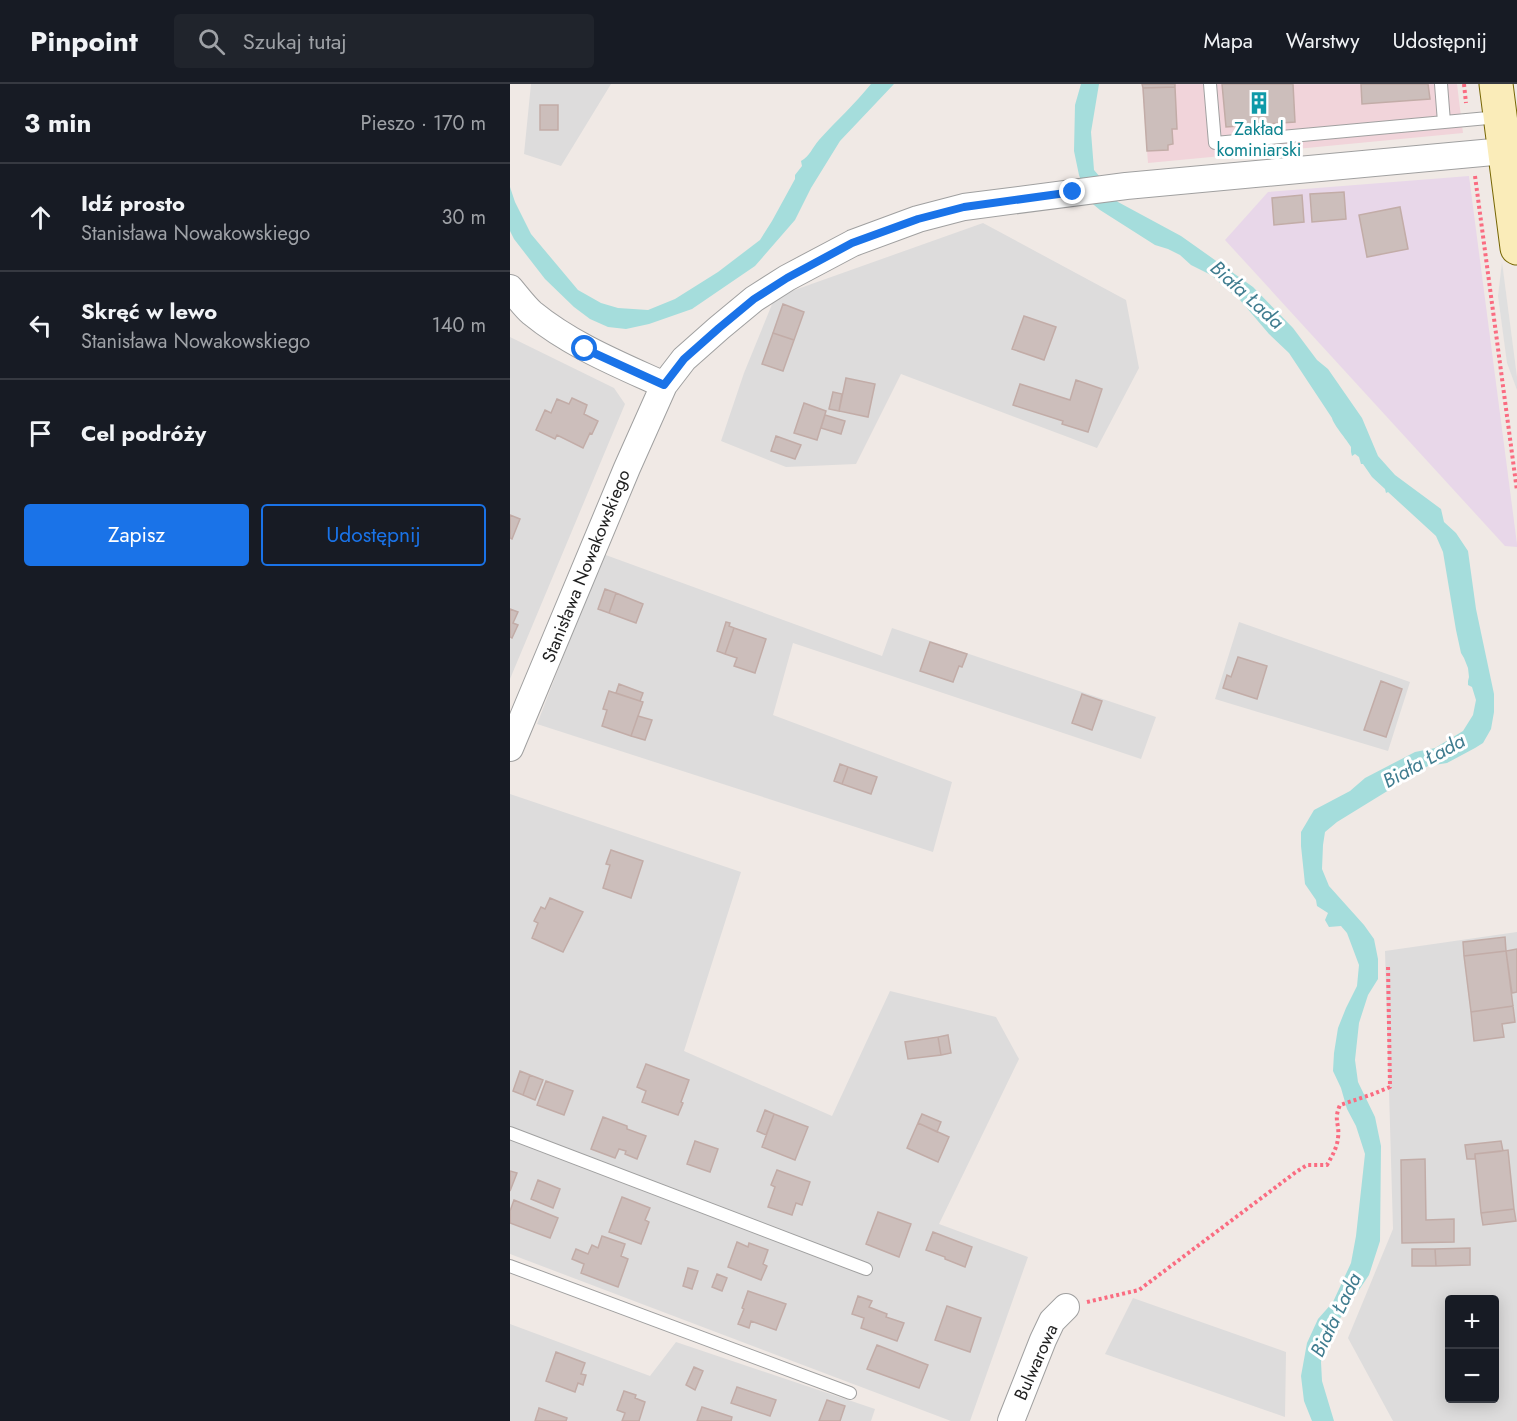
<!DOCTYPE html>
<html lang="pl">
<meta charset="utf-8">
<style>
:root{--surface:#171b24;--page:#20242c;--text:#f1f3f6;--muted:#9ea1a6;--line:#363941;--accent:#1a73e8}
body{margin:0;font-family:Jost,sans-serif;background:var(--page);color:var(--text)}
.controls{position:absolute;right:18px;bottom:18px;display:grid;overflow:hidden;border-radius:6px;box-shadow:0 3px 15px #0003}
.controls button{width:54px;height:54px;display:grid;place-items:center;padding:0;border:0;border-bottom:2px solid var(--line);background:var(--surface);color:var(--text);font:30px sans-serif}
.stop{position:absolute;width:18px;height:18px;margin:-14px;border:4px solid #1a73e8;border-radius:50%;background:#fff}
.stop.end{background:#1a73e8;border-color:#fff;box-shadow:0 2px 6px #0008}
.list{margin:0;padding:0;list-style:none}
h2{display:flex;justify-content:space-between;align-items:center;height:78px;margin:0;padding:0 24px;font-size:26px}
h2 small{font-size:20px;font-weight:400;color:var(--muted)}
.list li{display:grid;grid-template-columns:39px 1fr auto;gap:18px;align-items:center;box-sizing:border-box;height:108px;padding:0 24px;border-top:2px solid var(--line)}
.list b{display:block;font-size:22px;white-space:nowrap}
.list p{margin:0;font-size:20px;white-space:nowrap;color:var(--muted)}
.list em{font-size:20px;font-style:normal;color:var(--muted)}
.actions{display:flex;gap:12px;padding:18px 24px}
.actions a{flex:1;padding:14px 0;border:2px solid var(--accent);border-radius:6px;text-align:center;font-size:21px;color:var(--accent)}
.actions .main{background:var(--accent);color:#fff}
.icon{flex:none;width:33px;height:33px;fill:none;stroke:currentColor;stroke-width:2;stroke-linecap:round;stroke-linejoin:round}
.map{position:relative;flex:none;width:1007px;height:1337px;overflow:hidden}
header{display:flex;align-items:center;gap:36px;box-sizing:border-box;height:84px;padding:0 30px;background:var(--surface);border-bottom:2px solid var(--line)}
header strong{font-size:28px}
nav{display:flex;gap:33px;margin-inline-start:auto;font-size:21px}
.search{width:420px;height:54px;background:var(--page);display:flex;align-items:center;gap:15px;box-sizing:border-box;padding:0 21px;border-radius:6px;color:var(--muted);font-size:22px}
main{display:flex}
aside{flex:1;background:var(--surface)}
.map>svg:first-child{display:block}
.residential{fill:#dddcdc;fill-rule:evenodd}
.commercial{fill:#f1d4da}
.industrial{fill:#e8d7e9}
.parking{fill:#dfdfdf}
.water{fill:#a5dddc}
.building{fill:#ccbebb;stroke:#c2aca7;stroke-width:1.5}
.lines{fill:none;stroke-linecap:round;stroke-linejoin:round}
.lane-casing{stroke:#a0a0a0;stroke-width:14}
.street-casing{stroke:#a0a0a0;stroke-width:28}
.secondary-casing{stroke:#776604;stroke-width:35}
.path{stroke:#fa6c81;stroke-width:4;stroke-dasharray:3 3;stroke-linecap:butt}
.lane{stroke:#fff;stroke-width:12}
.street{stroke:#fff;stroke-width:26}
.secondary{stroke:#faecb9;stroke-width:33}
.route{stroke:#1a73e8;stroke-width:8}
.labels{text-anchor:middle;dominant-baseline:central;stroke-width:6;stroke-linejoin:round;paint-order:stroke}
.culture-label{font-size:18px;fill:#0d838f;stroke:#fff}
.street-label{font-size:18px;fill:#1f1f1f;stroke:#fff}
.water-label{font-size:20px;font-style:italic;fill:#3f7c8f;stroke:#fff}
</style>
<header>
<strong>Pinpoint</strong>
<div class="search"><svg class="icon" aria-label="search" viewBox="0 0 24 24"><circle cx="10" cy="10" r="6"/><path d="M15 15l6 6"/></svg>Szukaj tutaj</div>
<nav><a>Mapa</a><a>Warstwy</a><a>Udostępnij</a></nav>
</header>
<main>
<aside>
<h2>3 min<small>Pieszo · 170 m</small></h2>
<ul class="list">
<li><svg class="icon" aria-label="ahead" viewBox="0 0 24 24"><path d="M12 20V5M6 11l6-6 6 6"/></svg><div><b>Idź prosto</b><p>Stanisława Nowakowskiego</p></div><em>30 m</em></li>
<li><svg class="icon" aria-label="left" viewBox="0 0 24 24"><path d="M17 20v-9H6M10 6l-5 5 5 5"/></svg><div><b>Skręć w lewo</b><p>Stanisława Nowakowskiego</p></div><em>140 m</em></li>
<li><svg class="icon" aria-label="arrive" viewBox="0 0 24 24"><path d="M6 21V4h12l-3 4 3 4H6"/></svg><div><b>Cel podróży</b></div></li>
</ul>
<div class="actions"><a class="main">Zapisz</a><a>Udostępnij</a></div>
</aside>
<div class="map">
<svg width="1007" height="1337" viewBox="0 0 1007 1337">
<rect width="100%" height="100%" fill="#f0e9e5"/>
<path class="residential" d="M21 0H101L51 82 14 70Z
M473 139 616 216 629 284 587 364 391 290 346 380 276 383 211 357 234 289 265 213Z
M0 253 104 304 115 320 0 595Z
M93 470 372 572 382 544 646 633 631 675 283 559 263 631 442 698 423 768 27 640Z
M729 538 900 598 878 667 705 615Z
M0 710 231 788 174 967 322 1032 380 907 486 933 509 975 429 1140 518 1173 460 1337H441L0 1170Z
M1007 848V1337H883L838 1254 883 1145 875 867ZM940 1216H984V1314H940Z
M623 1214 776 1268 775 1333 595 1270Z
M0 1240 140 1292 166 1258 365 1325 361 1337H0Z"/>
<path class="commercial" d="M632 0H947L953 49 638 79Z"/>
<path class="industrial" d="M959 92 1007 460V463L995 462 715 156 758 108Z"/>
<path class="parking" d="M992 178 1007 293V306L997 279 988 212Z"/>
<path class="water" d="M361 0H384L330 57 301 104 285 136 245 182 182 225 139 240 116 245 98 243 80 235 64 223 35 195 4 155 0 147V103L5 118 21 150 68 206 91 219 108 224 138 226 165 215 208 188 250 156 262 137 285 95V91L292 82 291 77C300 72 302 64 309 56 326 37 345 20 361 0Z
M571 0H589L581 48 584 86 590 93 598 108 608 118 671 152 743 203 783 244 807 276 818 285 852 334 868 372 885 391 931 425 934 438 946 449 958 467 966 525 984 610V628L981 645 973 659 965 664 937 679 918 682 827 738 815 748 813 761 812 785 819 802 854 841 864 855 868 875V895L858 911 849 939 845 976 848 998 865 1033 871 1062 870 1157 859 1191 815 1257 811 1278 812 1297 824 1337H802L794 1317 791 1292 797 1259 808 1235 823 1218 841 1179 846 1152 855 1070 846 1042 837 1025 831 1004 823 987 824 969 828 944 836 924 847 902 849 881 837 849 831 842 819 843 815 836 818 829 807 822 806 816 795 800 791 762V748L804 726 840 707 855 694 905 668 925 664 953 647 963 631 966 616 962 603 958 601V597L959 593 958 584 954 574 951 569 946 546 933 468 926 452 878 408 876 409 875 405 862 393 853 380H851L849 373 845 370 842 372 841 368V363C837 356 823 340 822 334L779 269 759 250 730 216 701 191 681 181 670 171 658 165 645 161 590 126 578 116 569 91 564 67 565 21Z"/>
<path class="building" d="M632 0H665V3L633 4Z
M712 0H783L785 38 716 43Z
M851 0H918L920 15 852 20Z
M665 3 667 45H662L663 60 658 61V66L637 67 633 4Z
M30 21H48V46H30Z
M834 108 836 135 802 138 800 110Z
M792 111 794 138 764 141 762 114Z
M890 123 898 165 857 173 849 131Z
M273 220 294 228 284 256 263 249Z
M514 232 546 243 534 276 502 265Z
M263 249 284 256 273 287 252 280Z
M336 294 365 300 358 333 329 327Z
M566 296 592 305 578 348 552 340 553 337 503 321 510 300 560 316Z
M323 308 332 310 329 327 319 325Z
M62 314 77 321 74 330 88 337 82 350 80 349 73 364 47 351 45 355 26 346 35 326 41 329 47 315 59 320Z
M294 319 316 327 307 356 284 349Z
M315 331 335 337 331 350 311 344Z
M266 352 291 361 285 375 261 367Z
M0 431 10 435 2 455 0 454Z
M95 505 106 509 99 529 88 525Z
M106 509 133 520 126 539 99 529Z
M0 525 8 528 3 539 8 541 2 554 0 553Z
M216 538 220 539 219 542 224 544 215 570 207 567Z
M224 544 256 555 245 589 224 582 227 574 215 570Z
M420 558 457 570 452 583 449 582 443 598 410 587Z
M728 573 757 582 747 615 713 604 717 591 721 593Z
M871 597 892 605 876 653 854 646Z
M109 600 133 609 130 617 106 609Z
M99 607 133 618 121 652 92 642 97 626 93 625Z
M572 610 592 617 582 646 562 639Z
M128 632 142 636 135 656 121 652Z
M330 680 338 683 332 700 324 697Z
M338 683 367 693 361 710 332 700Z
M101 766 133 777 121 814 93 804 100 781 96 780Z
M40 814 73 828 53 868 22 854 28 839 24 837 31 823 35 825Z
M995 853 996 867 954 872 953 858Z
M1007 865V908L1002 909 996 867Z
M996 867 1003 922 961 928 954 872Z
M1003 922 1005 938 992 940 994 953 964 957 961 928Z
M438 951 441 969 431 971 428 953Z
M428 953 431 971 398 975 395 958Z
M136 980 179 996 171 1018 173 1019 168 1031 132 1018 136 1007 127 1003Z
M10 987 20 991 13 1011 3 1007Z
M20 991 33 996 25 1016 13 1011Z
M36 997 63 1007 54 1031 27 1021Z
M255 1026 264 1030 256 1051 247 1047Z
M264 1030 298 1043 285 1076 252 1063Z
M412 1030 431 1038 427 1048 408 1039Z
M93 1033 117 1042V1045L136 1052 127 1075 115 1070 116 1067 109 1065 105 1074 81 1065Z
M408 1039 439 1053 428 1078 397 1064Z
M185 1057 208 1065 200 1088 177 1080Z
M991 1057 993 1067 965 1070V1075H957L955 1061Z
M998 1066 1004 1125 971 1129 965 1070Z
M915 1075 916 1136 944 1135V1158L892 1159 891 1076Z
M267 1086 300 1098 292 1121 286 1119 282 1131 258 1123 265 1103 261 1101Z
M0 1087 7 1089 0 1107Z
M28 1096 50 1105 43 1124 21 1115Z
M112 1113 140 1124 135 1136 139 1138 131 1160 99 1148Z
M4 1116 48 1134 40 1154 0 1139V1127Z
M1004 1125 1006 1137 973 1141 971 1129Z
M368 1128 401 1140 389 1173 356 1160Z
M423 1148 462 1163 455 1183 435 1175V1173L416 1166Z
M92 1152 115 1160 111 1172 118 1175 108 1203 71 1189 74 1180 62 1175 66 1165 78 1170 82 1161 88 1164Z
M227 1158 238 1163 239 1159 258 1166 253 1180 257 1182 251 1196 218 1183Z
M960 1164V1181L926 1182 925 1165Z
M902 1165H925L926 1182H902Z
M178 1184 188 1187 182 1205 173 1202Z
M207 1190 217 1194 212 1207 202 1203Z
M238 1207 276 1220 266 1246 241 1237 239 1244 228 1240 234 1225 232 1224Z
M348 1212 362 1217 359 1223 377 1230 376 1233 394 1239 387 1257 351 1244 354 1234 342 1230Z
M437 1222 471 1234 460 1268 425 1256Z
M367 1261 418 1281 409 1304 357 1285Z
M46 1268 75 1279 71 1290 76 1291 73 1301 68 1299 65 1308 36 1297Z
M184 1283 193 1287 185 1306 176 1301Z
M227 1303 266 1316 260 1332 221 1319Z
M114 1307 126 1311 125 1314 135 1318 129 1337H112L115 1329 107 1326Z
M317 1316 335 1322 330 1337H309Z
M192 1323 222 1333 221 1337H187Z
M29 1324 57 1334 56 1337H25Z"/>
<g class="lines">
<g class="lane-casing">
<path id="lane" d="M700 0 705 59 989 33
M931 0 934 38
M0 1049 356 1185
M0 1182 340 1309"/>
</g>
<g class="street-casing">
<path id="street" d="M0 204C7 212 14 222 22 229 61 261 108 280 154 301
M0 664 117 384 154 301 174 275 209 244 244 215 277 194 343 159 408 135 454 123 616 102 994 67
M501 1337 533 1256 542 1237 556 1223"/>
</g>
<g class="secondary-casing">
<path id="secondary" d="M986 0 1007 164"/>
</g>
<path class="path" d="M954 0 956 19
M965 92 1007 407
M577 1218 629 1206 786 1088 797 1081H817C822 1072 827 1064 828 1054 830 1039 823 1037 830 1021L863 1010 880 1003 878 881"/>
<use href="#lane" class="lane"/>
<use href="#street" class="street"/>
<use href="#secondary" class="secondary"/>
</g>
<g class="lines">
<path class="route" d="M75 265 154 301 174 275 209 244 244 215 277 194 342 159 408 135 454 123 563 108"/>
</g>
<defs>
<g id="building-bare" transform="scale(1.8)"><path d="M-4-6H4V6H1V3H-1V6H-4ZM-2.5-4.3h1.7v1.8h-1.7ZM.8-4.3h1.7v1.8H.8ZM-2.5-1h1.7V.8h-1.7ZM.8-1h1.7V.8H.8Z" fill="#0f9aa8" stroke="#fff" stroke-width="2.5" paint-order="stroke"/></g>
</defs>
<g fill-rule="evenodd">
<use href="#building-bare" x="749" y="19"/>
</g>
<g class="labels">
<g class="culture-label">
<text x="749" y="45">Zakład<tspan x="749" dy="21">kominiarski</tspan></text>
</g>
<g class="street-label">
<text transform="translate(76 482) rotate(-68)">Stanisława Nowakowskiego</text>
<text transform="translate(526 1278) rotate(-66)">Bulwarowa</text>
</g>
<g class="water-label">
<text transform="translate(737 211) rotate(42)">Biała Łada</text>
<text transform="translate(914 677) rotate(-29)">Biała Łada</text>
<text transform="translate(826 1231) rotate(-64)">Biała Łada</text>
</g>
</g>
</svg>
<div class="controls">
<button>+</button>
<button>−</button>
</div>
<div class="stop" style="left:75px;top:265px"></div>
<div class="stop end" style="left:563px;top:108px"></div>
</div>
</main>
